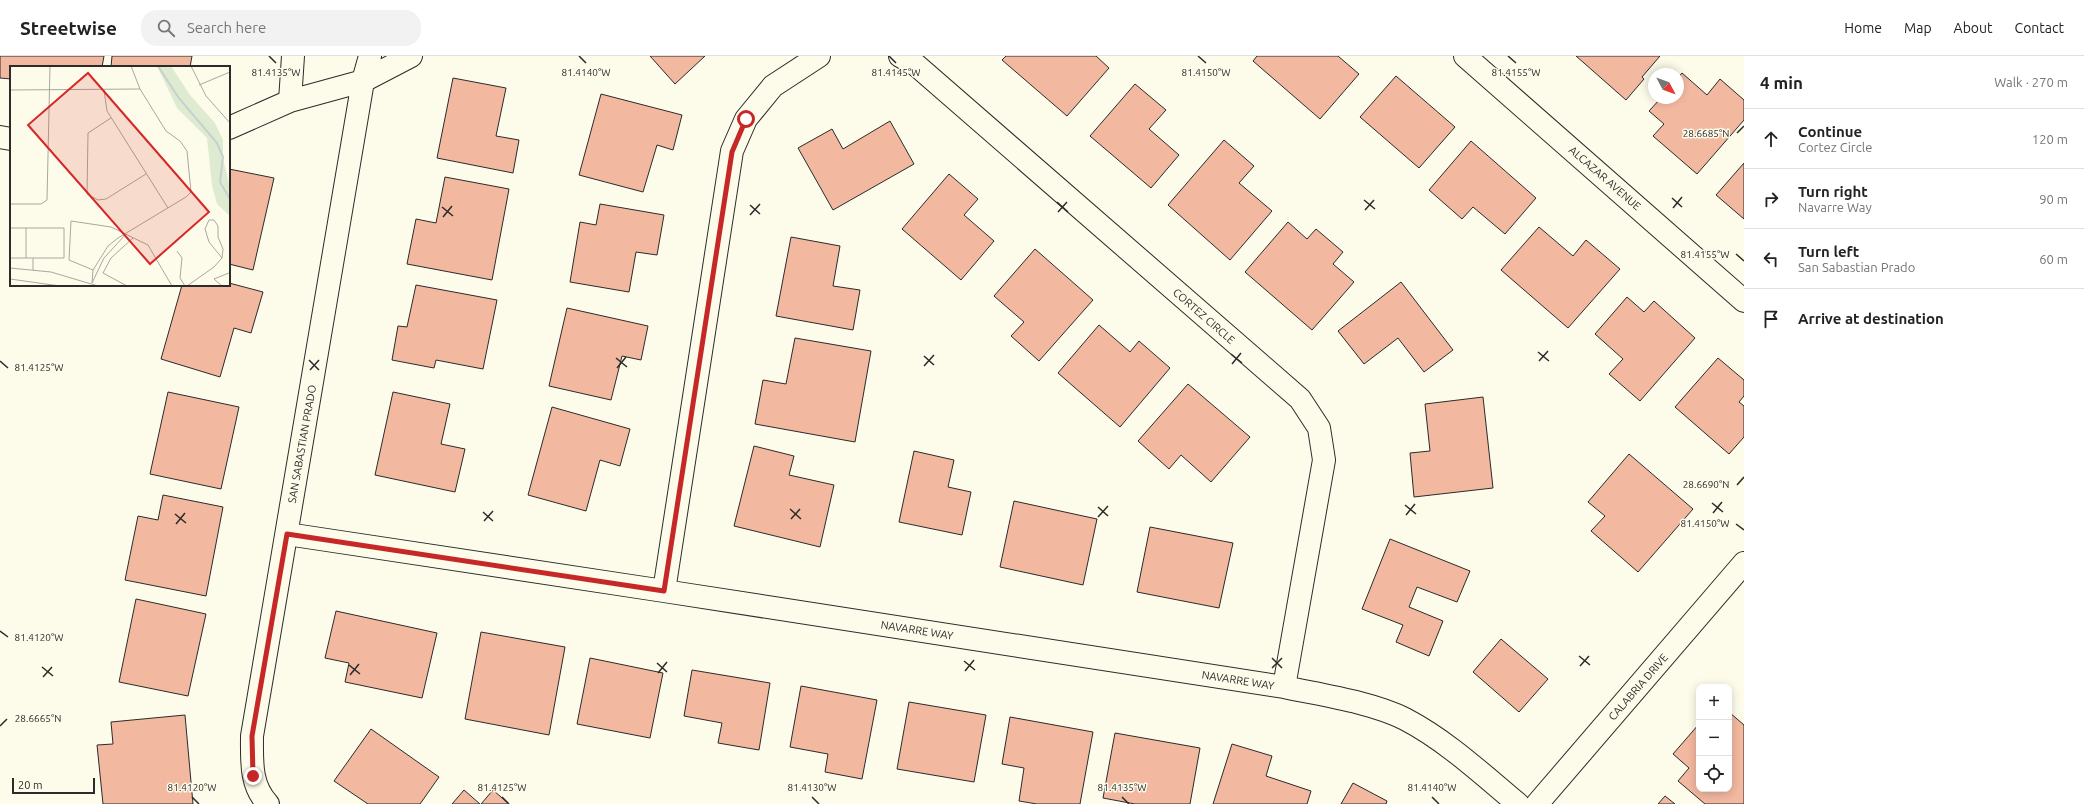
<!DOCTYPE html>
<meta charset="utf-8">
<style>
:root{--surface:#fff;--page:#f2f2f2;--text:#222;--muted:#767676;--line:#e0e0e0}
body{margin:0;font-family:Ubuntu,sans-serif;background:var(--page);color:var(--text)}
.controls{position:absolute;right:12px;bottom:12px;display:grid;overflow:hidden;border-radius:8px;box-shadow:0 2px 10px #0003}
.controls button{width:36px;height:36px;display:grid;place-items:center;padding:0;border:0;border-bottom:1px solid var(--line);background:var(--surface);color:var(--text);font:20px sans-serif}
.compass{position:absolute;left:1648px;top:12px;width:36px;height:36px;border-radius:50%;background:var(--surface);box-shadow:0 2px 10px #0003;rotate:131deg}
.scale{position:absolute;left:12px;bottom:10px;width:83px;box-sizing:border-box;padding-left:4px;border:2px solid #2b2b2b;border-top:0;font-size:11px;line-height:14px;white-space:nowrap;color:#2b2b2b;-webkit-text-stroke:3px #fdfbea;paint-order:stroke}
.stop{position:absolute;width:12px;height:12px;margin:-9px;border:3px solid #c62828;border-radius:50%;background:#fff}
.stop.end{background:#c62828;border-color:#fff;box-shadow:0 1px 4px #0008}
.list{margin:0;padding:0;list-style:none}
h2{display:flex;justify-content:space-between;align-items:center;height:52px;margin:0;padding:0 16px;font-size:17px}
h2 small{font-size:13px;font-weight:400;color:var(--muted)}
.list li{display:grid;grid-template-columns:26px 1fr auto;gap:12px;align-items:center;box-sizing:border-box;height:60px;padding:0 16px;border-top:1px solid var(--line)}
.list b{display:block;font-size:15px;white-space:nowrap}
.list p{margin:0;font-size:13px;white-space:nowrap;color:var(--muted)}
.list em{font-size:13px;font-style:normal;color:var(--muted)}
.icon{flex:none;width:22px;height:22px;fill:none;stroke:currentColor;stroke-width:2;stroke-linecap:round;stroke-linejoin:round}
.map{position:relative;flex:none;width:1744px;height:748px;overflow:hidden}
header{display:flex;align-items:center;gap:24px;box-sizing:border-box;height:56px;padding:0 20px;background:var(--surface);border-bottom:1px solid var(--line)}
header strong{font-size:19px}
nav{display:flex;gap:22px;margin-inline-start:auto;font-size:14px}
.search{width:280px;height:36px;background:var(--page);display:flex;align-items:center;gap:10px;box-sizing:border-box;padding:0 14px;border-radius:16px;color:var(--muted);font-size:15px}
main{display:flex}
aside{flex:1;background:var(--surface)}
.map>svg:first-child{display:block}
.building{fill:#f2b8a0;stroke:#2b2b2b}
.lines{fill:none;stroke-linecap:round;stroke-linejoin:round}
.minor-casing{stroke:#2b2b2b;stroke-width:24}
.minor{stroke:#fdfbea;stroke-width:22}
.route{stroke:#c62828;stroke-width:5}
.ticks{fill:none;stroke:#2b2b2b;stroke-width:1.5}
.labels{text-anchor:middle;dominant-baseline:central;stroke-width:3;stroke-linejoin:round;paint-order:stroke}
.street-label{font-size:11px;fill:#2b2b2b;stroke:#fdfbea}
.inset-river{fill:none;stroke:#c7d0d0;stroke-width:2}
.inset-road{fill:none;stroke:#a9a89e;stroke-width:1}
.view{fill:#d62828;fill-opacity:0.15;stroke:#d62828;stroke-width:2}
.inset-edge{fill:none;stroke:#2b2b2b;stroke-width:2}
.ticks-label{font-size:10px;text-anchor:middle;fill:#2b2b2b;stroke:#fdfbea;stroke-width:3;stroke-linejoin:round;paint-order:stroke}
</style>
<header>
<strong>Streetwise</strong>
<div class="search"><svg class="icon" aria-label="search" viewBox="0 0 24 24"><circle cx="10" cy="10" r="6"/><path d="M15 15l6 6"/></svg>Search here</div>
<nav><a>Home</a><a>Map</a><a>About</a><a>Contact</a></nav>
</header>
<main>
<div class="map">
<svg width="1744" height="748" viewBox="0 0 1744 748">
<rect width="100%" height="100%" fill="#fdfbea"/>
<path class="building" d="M0 0H104L102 11H11V23L0 22Z
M112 0H192L190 11H111Z
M650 0H705L675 28Z
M1006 0H1096L1109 12 1067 60 1002 4Z
M1257 0H1338L1359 18 1320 63 1253 5Z
M1576 0H1660L1642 21 1644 23 1626 44Z
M1682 17 1707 39 1720 23 1744 44V64L1697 118 1653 80 1664 68 1649 55 1661 42H1678V22Z
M1396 20 1455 71 1419 112 1360 61Z
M453 22 506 32 496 80 519 84 513 117 437 102Z
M1135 28 1166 54 1149 73 1179 99 1151 132 1090 80Z
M601 38 682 59 673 94 657 89 643 136 579 119Z
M890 65 914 108 833 154 798 92 832 73 843 93Z
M1224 84 1254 110 1239 127 1272 155 1230 204 1168 149Z
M1471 85 1536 142 1505 178 1473 151 1462 163 1429 134Z
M1744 107V163L1716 139Z
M229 113 274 122 253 214 229 208Z
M949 118 978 143 964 159 994 185 961 224 902 173Z
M445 121 509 133 492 224 407 208 416 163 436 167Z
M600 148 664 159 657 199 636 196 629 236 570 226 580 166 596 169Z
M1288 166 1307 183 1316 173 1343 196 1333 208 1354 226 1312 274 1245 216Z
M1539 171 1573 200 1586 184 1620 213 1568 272 1501 214Z
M791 181 840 190 833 230 860 234 853 274 776 260Z
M1035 193 1093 244 1039 305 1011 280 1024 266 994 240Z
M1401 226 1453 294 1424 316 1398 282 1364 308 1338 275Z
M229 227 263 236 251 277 234 272 220 321 161 303 182 229H229Z
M416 229 497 244 483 313 436 304 434 312 392 304 398 270 407 271Z
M1627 241 1644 256 1654 245 1695 282 1640 345 1609 318 1623 303 1595 278Z
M567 252 648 270 641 304 622 300 611 344 549 330Z
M1099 269 1130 296 1139 285 1170 312 1120 371 1058 317Z
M795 282 871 295 855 386 755 368 763 324 786 328Z
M1718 302 1744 324V340L1739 346 1744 350V381L1729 398 1675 351Z
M1188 328 1250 381 1211 426 1181 399 1169 413 1138 385Z
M168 336 239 351 221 433 150 418Z
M393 336 450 348 441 388 465 393 455 436 375 419Z
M1483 341 1493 432 1414 441 1410 397 1430 395 1425 348Z
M552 351 630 373 620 410 600 404 586 455 528 439Z
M754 390 794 400 789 419 834 429 820 491 734 470Z
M914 395 954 404 948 431 971 436 962 479 899 466Z
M1629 398 1693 453 1638 516 1591 475 1605 460 1588 446Z
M163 439 223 451 206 540 125 524 138 460 158 464Z
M1014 445 1097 463 1083 529 1000 511Z
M1150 471 1233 487 1219 552 1137 536Z
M1390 483 1470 515 1457 546 1417 531 1409 551 1443 565 1429 600 1396 586 1403 569 1362 553Z
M136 543 206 558 188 640 119 626Z
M336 555 437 577 422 642 345 626 349 607 325 602Z
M481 576 565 591 549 679 465 663Z
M1501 583 1548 623 1519 656 1473 616Z
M590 602 663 617 650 682 577 668Z
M692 614 770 627 759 694 718 687 722 667 684 660Z
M801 630 877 644 862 723 825 716 828 698 790 691Z
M909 646 986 659 974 726 897 713Z
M1729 656 1744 669V748H1705L1678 725 1689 712 1673 698 1699 668V733H1729Z
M185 659 193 748H103L97 689 113 688 111 666Z
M1010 661 1093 676 1080 748H1037L1019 745 1024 712 1002 708Z
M371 673 439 721 420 748H368L334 725Z
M1115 677 1200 692 1190 748H1135L1103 742Z
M1232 688 1272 700 1266 720 1311 735 1307 748H1213Z
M1353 727 1387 745 1386 748H1341Z
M464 734 480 748H452Z
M493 734 509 748H481Z
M1665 740 1675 748H1658Z"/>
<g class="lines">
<g class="minor-casing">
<path id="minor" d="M900 0 916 9 1300 343 1319 372 1324 404 1284 631
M1465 0 1744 245
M290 45 293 0
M229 72 290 45 363 25 411 0
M0 81 11 83
M287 478 664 535 1284 631C1321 639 1371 646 1405 663 1447 685 1482 718 1518 748
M664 535 732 95 746 63 773 30 819 0
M268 748C250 729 252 705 252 680L363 25 370 0
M1537 748 1744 507"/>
</g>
<use href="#minor" class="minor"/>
</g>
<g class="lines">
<path class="route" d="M253 720 252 680 287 478 664 535 732 96 746 63"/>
</g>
<path class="ticks" d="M269 0 276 7M579 0 586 7M889 0 896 7M1198 0 1206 7M1508 0 1516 7M1737 77 1744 70M1672 142 1682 151M1364 144 1375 153M1057 146 1068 156M750 149 760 158M442 151 453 160M1673 152 1682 141M1365 154 1374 144M1058 156 1067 146M750 159 760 148M443 161 452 150M1736 198 1744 205M1538 296 1549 305M1231 298 1242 307M924 300 934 309M616 302 627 311M309 304 319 314M0 305 8 312M1539 305 1548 295M1232 308 1241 297M924 310 934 299M617 312 626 301M310 314 319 304M1737 429 1744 421M1712 447 1723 456M1405 449 1416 458M1098 451 1108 460M790 453 801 463M483 456 493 465M1713 457 1722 446M175 458 186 467M1406 459 1415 448M1098 461 1108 450M791 463 800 453M484 465 493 455M176 468 185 457M1736 468 1744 474M0 575 8 581M1579 600 1590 609M1272 602 1282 612M964 605 975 614M657 607 667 616M349 609 360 618M1580 610 1589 600M42 611 53 620M1272 612 1282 602M965 615 974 604M658 617 667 606M350 619 359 608M43 621 52 611M0 670 7 663M192 741 199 748M502 741 509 748M812 741 819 748M1122 741 1129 748M1432 741 1439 748"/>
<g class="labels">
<g class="street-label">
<text transform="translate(1605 122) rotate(41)">ALCAZAR AVENUE</text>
<text transform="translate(1204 260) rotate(41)">CORTEZ CIRCLE</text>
<text transform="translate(302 388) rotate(-80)">SAN SABASTIAN PRADO</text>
<text transform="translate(917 574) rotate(9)">NAVARRE WAY</text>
<text transform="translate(1238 624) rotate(9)">NAVARRE WAY</text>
<text transform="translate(1638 631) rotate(-49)">CALABRIA DRIVE</text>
</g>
</g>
<g transform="translate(10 10)">
<rect width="220" height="220" fill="#fdfbea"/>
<path d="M147 0H161L180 29 205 57 213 74V93L220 121V150L207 138 202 119 197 72 167 42Z" fill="#deebd1"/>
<path class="inset-river" d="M148 0 168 31 207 77 213 91 210 116 220 133"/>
<path class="inset-road" d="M181 0 196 30 220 57M189 19 220 6M0 24 130 23M94 24 97 45 158 142M101 52 78 67 77 128 88 134 96 133 136 108M0 138H31L37 134 40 0M0 162H16M167 185 172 192 170 212 175 220M0 192H16M0 202 41 206 88 220M23 204V192H16V162H54V192H23M83 204 59 194 61 155 101 161 138 179 162 220M0 213 50 220M82 217 83 204 98 180 108 172 176 131 181 126 177 85 170 75 156 65 130 23 121 0M82 217 94 192 116 168M117 220 93 207 101 192 123 172M177 220 204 201 212 192 213 183 208 171V160L204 154H199L195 163 199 176 212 192M212 220 204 213 219 207"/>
<path class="view" d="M78 7 199 146 140 198 18 59Z"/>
<rect width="220" height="220" class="inset-edge"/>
</g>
<g class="ticks-label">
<text x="276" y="20">81.4135°W</text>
<text x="586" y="20">81.4140°W</text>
<text x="896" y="20">81.4145°W</text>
<text x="1206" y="20">81.4150°W</text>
<text x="1516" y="20">81.4155°W</text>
<text x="1706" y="81">28.6685°N</text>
<text x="1705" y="202">81.4155°W</text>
<text x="39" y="315">81.4125°W</text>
<text x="1706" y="432">28.6690°N</text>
<text x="1705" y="471">81.4150°W</text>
<text x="39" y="585">81.4120°W</text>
<text x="38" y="666">28.6665°N</text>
<text x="192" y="735">81.4120°W</text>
<text x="502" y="735">81.4125°W</text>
<text x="812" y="735">81.4130°W</text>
<text x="1122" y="735">81.4135°W</text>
<text x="1432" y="735">81.4140°W</text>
</g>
</svg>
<div class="controls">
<button>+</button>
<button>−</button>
<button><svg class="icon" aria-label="locate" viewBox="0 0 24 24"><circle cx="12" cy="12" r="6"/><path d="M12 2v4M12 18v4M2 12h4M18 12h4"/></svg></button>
</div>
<svg class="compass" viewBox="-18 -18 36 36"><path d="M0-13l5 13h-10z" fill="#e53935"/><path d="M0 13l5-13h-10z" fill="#767676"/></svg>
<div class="scale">20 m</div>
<div class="stop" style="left:746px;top:63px"></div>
<div class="stop end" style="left:253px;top:720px"></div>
</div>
<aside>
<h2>4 min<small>Walk · 270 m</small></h2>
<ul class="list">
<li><svg class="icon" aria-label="ahead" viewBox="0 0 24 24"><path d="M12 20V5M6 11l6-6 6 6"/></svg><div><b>Continue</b><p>Cortez Circle</p></div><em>120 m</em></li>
<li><svg class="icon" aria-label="right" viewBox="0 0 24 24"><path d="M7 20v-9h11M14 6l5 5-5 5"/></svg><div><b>Turn right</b><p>Navarre Way</p></div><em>90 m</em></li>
<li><svg class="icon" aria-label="left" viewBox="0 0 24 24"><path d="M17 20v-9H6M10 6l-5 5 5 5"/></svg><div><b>Turn left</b><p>San Sabastian Prado</p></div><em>60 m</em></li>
<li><svg class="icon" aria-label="arrive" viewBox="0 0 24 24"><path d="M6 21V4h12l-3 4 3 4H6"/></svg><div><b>Arrive at destination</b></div></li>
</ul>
</aside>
</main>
